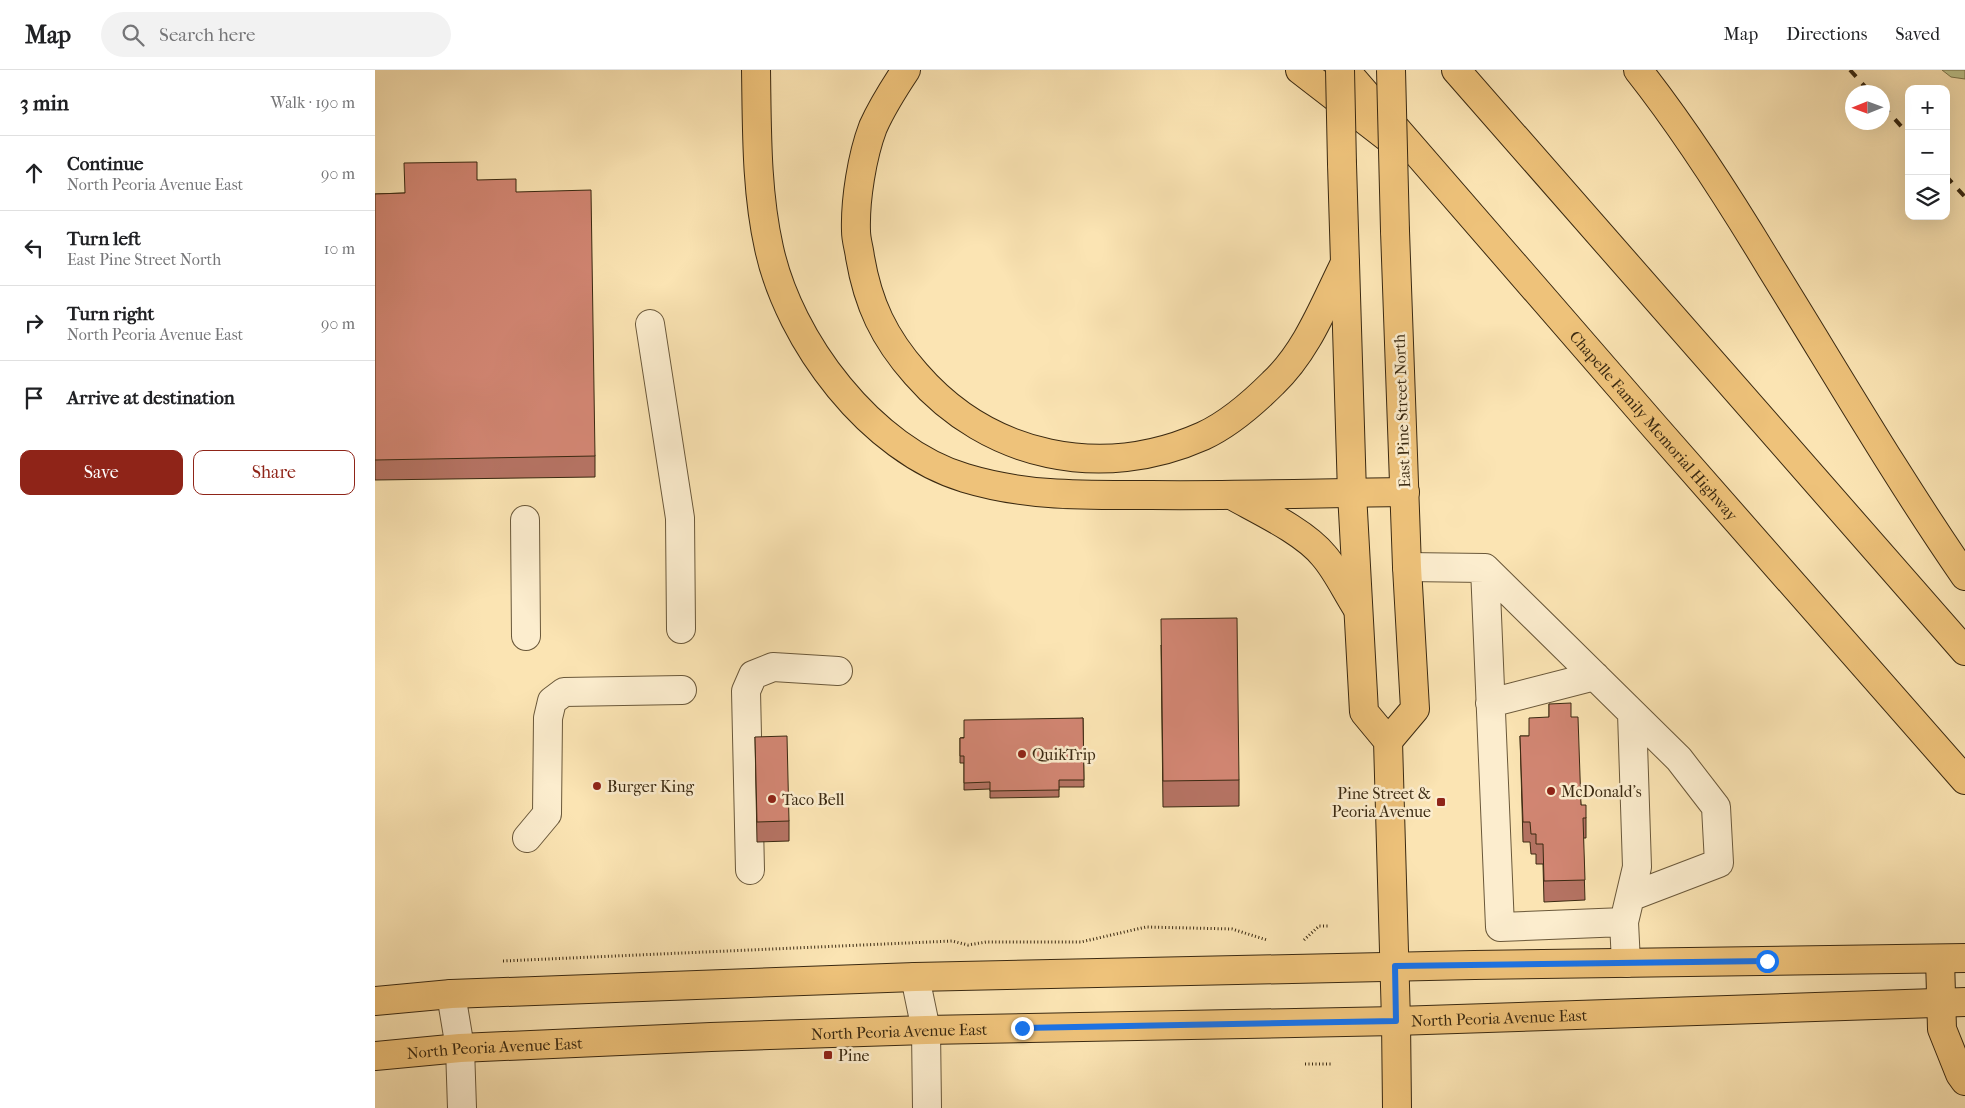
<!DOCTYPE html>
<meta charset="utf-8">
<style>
:root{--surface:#fff;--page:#f2f2f2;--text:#202124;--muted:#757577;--line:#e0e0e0;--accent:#8f2418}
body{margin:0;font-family:"IM FELL French Canon",serif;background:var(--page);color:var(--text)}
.controls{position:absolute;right:15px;top:15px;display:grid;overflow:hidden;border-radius:10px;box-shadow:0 5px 20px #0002}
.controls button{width:45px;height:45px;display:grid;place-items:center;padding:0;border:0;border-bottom:1px solid var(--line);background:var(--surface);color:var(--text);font:25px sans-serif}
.compass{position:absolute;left:1470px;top:15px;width:45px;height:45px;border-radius:50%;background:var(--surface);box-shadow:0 5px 20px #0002;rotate:269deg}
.stop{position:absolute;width:15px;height:15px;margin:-11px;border:4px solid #1a73e8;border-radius:50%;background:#fff}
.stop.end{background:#1a73e8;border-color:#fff;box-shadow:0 1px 5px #0008}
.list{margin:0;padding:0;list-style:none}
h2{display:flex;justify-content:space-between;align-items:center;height:65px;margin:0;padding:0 20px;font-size:21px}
h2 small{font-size:16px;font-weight:400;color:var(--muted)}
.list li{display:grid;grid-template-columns:32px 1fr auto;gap:15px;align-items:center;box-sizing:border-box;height:75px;padding:0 20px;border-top:1px solid var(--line)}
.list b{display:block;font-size:19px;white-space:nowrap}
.list p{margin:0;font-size:16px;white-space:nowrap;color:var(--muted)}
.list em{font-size:16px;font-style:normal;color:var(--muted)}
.actions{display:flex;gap:10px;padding:15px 20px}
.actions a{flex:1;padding:11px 0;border:1px solid var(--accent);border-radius:10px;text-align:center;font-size:18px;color:var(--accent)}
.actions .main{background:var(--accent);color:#fff}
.icon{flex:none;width:28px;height:28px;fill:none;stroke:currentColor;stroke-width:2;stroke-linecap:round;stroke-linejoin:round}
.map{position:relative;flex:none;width:1590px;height:1038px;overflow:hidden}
header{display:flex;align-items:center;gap:30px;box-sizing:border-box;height:70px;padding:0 25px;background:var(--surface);border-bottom:1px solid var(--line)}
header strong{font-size:24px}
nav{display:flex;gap:28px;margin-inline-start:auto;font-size:18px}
.search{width:350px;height:45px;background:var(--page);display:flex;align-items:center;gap:12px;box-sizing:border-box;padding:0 18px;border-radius:28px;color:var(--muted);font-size:19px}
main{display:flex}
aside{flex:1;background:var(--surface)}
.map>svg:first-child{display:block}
.green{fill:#bdc48d;stroke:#7c764f}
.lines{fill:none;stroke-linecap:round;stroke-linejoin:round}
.minor-casing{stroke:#6a583a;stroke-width:30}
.major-casing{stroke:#3a2911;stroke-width:30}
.highway-casing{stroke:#3a2911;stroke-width:30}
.path{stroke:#3a2911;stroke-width:3;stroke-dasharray:1 2.5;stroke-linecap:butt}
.minor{stroke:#fcedce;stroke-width:28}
.major{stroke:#eec27a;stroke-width:28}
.highway{stroke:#eec27a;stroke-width:28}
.rail{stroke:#3a2911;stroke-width:4;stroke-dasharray:9 9;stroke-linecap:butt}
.major-bridge-casing{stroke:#3a2911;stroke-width:30;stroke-linecap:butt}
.major-bridge{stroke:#eec27a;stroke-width:28}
.wall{fill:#b57363;stroke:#3a2911}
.building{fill:#d28673;stroke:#3a2911}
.route{stroke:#1a73e8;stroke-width:6}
.poi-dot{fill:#8f2418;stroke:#fcedce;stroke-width:2}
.labels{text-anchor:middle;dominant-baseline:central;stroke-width:5;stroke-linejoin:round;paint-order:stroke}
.street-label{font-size:16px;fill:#3a2911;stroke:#fcedce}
.poi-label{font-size:16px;fill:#3a2911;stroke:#fcedce;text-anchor:start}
</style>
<header>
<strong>Map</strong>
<div class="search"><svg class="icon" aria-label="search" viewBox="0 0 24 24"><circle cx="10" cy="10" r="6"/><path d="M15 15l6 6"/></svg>Search here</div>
<nav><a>Map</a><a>Directions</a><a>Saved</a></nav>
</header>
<main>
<aside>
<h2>3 min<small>Walk · 190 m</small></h2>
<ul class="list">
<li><svg class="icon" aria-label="ahead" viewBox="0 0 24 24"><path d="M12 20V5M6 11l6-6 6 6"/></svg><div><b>Continue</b><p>North Peoria Avenue East</p></div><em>90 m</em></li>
<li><svg class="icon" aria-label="left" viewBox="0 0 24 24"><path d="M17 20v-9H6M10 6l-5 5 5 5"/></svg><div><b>Turn left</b><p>East Pine Street North</p></div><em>10 m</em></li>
<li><svg class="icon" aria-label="right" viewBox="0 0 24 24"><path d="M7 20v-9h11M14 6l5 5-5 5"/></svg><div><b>Turn right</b><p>North Peoria Avenue East</p></div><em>90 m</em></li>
<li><svg class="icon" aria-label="arrive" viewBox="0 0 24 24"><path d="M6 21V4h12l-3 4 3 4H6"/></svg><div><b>Arrive at destination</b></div></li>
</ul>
<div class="actions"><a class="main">Save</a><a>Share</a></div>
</aside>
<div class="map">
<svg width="1590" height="1038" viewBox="0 0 1590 1038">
<rect width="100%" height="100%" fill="#fbe4b3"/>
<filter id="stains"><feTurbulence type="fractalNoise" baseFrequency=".004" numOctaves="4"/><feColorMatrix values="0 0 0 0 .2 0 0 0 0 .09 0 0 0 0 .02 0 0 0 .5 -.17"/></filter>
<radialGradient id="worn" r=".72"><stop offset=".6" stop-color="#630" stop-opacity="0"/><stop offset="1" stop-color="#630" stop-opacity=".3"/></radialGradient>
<path class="green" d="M1567 0H1590V9L1576 7Z"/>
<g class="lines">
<g class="minor-casing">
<path id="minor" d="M275 254 305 448 306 559
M150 450 151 566
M1032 497 1110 498 1304 689 1341 737 1344 793 1255 827
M1110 498 1125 857 1249 852
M1115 633 1220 606
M152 768 172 744 173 648 177 631 189 622 307 620
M375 800 371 621 378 605 398 597 463 601
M1251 893 1249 852 1262 797 1257 643
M540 907 551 960 552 1038
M76 924 85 978 87 1038"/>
</g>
<g class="major-casing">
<g id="major">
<path d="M967 94 977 423 989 642 1013 671 1021 951 1022 1038"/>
<path d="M1013 671 1040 639 1032 497 1020 161"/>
<path d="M0 931 76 924 540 907 1099 895 1590 888"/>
<path id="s1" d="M0 986 85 978 336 967 551 960 1021 951 1590 932"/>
</g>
</g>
<g class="highway-casing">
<g id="highway">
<path d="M381 0C382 59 381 120 394 178 414 271 496 380 590 408 653 427 711 425 776 425 861 426 945 423 1030 422"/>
<path d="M531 0C519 18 507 37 498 57 487 86 480 130 481 161 481 170 484 178 485 187 493 234 509 268 541 304 614 388 727 411 828 366 854 354 878 333 898 313 932 281 949 235 970 193"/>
<path d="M925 0 1013 68"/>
<path id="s2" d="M970 0 1279 356 1590 710"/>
<path d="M1081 0 1590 581"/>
<path d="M1263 0C1312 62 1355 130 1396 198 1460 301 1521 406 1590 506"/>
<path d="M858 426C885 441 930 462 949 486 962 501 971 521 982 538"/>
<path d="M1565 889 1567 959 1585 1004 1590 1011"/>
</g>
</g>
<path class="path" d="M929 870 944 856H954
M128 891 577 871 593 875 611 872H706L771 857 857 859 892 870
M930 994H956"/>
<use href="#minor" class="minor"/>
<use href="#major" class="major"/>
<use href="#highway" class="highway"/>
<path class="rail" d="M1475 0 1495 22
M1508 36 1534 65
M1571 106 1590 127"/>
<g class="major-bridge-casing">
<path id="major-bridge" d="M965 0 967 94
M1016 0 1020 161"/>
</g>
<use href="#major-bridge" class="major-bridge"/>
</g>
<path class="wall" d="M102 110 141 122 220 386V407L0 410V124L30 123Z
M786 575 864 710V736L788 737Z
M1174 634 1196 647 1206 735 1211 748V768H1208L1210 830 1169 832 1168 794H1161V784H1156L1155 772H1148L1145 666H1154L1174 647Z
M708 648 709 717H684V727L615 728V719L589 720V693H585V668Z
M380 667 414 751V771L382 772Z"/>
<path class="building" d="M102 92V110L141 109V122L216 120 220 386 0 390V124L30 123 29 93Z
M862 548 864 710 788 711 786 549Z
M1196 633V647H1203L1206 735H1211V748H1208L1210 810 1169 811 1168 774H1161V764H1156L1155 752H1148L1145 666H1154V648L1174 647V634Z
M708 648 709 710H684V720L615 721V712L589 713V686H585V668H589V650Z
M412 666 414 751 382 752 380 667Z"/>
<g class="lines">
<path class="route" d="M647 958 1021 951 1020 896 1392 891"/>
</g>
<g class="poi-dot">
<circle cx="647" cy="684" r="5"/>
<circle cx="222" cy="716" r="5"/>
<circle cx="1176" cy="721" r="5"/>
<circle cx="397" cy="729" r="5"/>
<rect x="1061" y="727" width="10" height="10" rx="2.5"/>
<rect x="448" y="980" width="10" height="10" rx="2.5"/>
</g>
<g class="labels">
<g class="street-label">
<text transform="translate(1027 341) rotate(-92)">East Pine Street North</text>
<text stroke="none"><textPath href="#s2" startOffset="471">Chapelle Family Memorial Highway</textPath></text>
<text stroke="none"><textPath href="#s1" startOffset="1125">North Peoria Avenue East</textPath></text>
<text stroke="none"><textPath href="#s1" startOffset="525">North Peoria Avenue East</textPath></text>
<text stroke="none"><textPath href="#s1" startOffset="120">North Peoria Avenue East</textPath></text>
</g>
<g class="poi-label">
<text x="657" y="684">QuikTrip</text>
<text x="232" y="716">Burger King</text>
<text x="1186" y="721">McDonald's</text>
<text x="1056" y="723" text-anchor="end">Pine Street &amp;<tspan x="1056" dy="18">Peoria Avenue</tspan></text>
<text x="407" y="729">Taco Bell</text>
<text x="463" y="985">Pine</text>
</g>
</g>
<rect width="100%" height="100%" filter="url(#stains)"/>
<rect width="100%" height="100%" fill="url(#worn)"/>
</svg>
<div class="controls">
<button>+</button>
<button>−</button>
<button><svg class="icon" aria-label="layers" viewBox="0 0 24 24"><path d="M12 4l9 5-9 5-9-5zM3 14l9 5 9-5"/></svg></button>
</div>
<svg class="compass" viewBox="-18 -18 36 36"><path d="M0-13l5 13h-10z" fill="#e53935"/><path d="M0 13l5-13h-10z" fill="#757577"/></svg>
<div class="stop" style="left:1392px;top:891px"></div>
<div class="stop end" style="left:647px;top:958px"></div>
</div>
</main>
